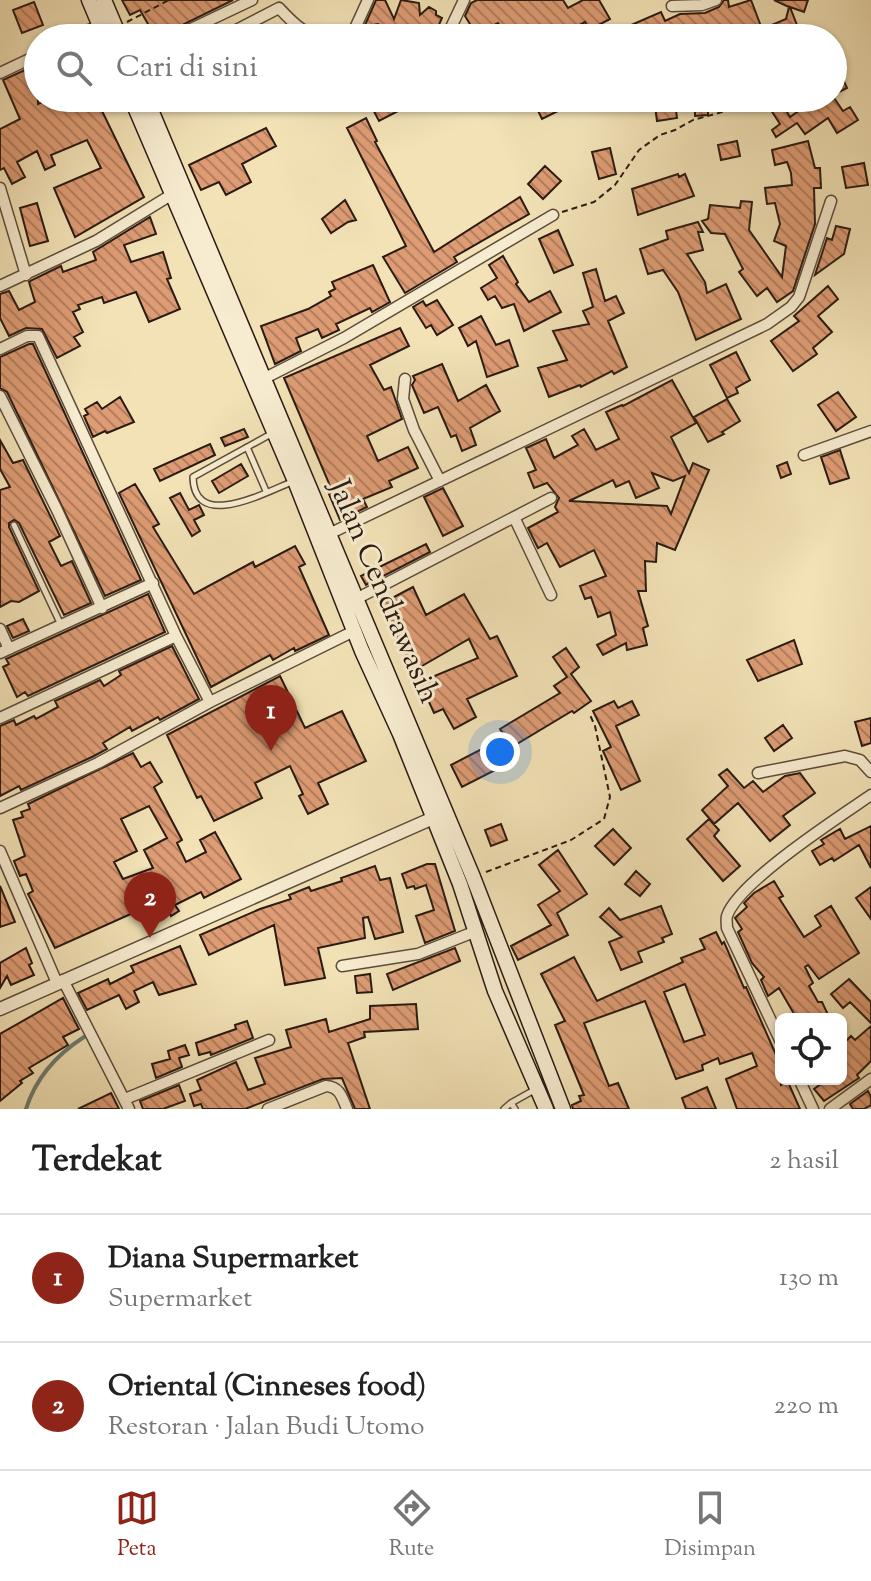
<!DOCTYPE html>
<html lang="id">
<meta charset="utf-8">
<style>
:root{--surface:#fff;--page:#f6f6f6;--text:#222;--muted:#767676;--line:#e0e0e0;--accent:#8f2418}
body{margin:0;font-family:"Sorts Mill Goudy",serif;background:var(--page);color:var(--text)}
.controls{position:absolute;right:24px;bottom:24px;display:grid;overflow:hidden;border-radius:12px;box-shadow:0 2px 6px #0004}
.controls button{width:72px;height:72px;display:grid;place-items:center;padding:0;border:0;border-bottom:2px solid var(--line);background:var(--surface);color:var(--text);font:40px sans-serif}
.you{position:absolute;left:500px;top:752px;width:28px;height:28px;margin:-20px;border:6px solid #fff;border-radius:50%;background:#1a73e8;box-shadow:0 0 0 12px #1a73e833}
.badge{display:grid;place-items:center;width:52px;height:52px;border-radius:50%;background:var(--accent);color:#fff;font-size:26px;font-weight:700}
.pin{position:absolute;translate:-50% -66px;filter:drop-shadow(0 2px 4px #0008)}
.pin::after{content:'';position:absolute;top:42px;width:28px;height:24px;background:inherit;clip-path:polygon(0 0,100% 0,50% 100%)}
.list{margin:0;padding:0;list-style:none}
h2{display:flex;justify-content:space-between;align-items:center;height:104px;margin:0;padding:0 32px;font-size:34px}
h2 small{font-size:26px;font-weight:400;color:var(--muted)}
.list li{display:grid;grid-template-columns:52px 1fr auto;gap:24px;align-items:center;box-sizing:border-box;height:128px;padding:0 32px;border-top:2px solid var(--line)}
.list b{display:block;font-size:30px;white-space:nowrap}
.list p{margin:0;font-size:26px;white-space:nowrap;color:var(--muted)}
.list em{font-size:26px;font-style:normal;color:var(--muted)}
.icon{flex:none;width:44px;height:44px;fill:none;stroke:currentColor;stroke-width:2;stroke-linecap:round;stroke-linejoin:round}
.map{position:relative;flex:none;width:871px;height:1109px;overflow:hidden}
.search{position:absolute;background:var(--surface);box-shadow:0 2px 6px #0004;left:24px;right:24px;top:24px;height:88px;display:flex;align-items:center;gap:20px;box-sizing:border-box;padding:0 28px;border-radius:44px;color:var(--muted);font-size:30px}
.sheet{height:360px;background:var(--surface)}
nav{display:flex;justify-content:space-around;align-items:center;box-sizing:border-box;height:112px;border-top:2px solid var(--line);background:var(--surface);font-size:22px;color:var(--muted)}
nav a{display:grid;justify-items:center;gap:4px}
nav .on{color:var(--accent)}
.map>svg:first-child{display:block}
.lines{fill:none;stroke-linecap:round;stroke-linejoin:round}
.stream{stroke:#6e7c72;stroke-width:4}
.building{fill:url(#building-back-hatch);stroke:#2a1a12;stroke-width:2;fill-rule:evenodd}
.service-casing{stroke:#5c4c3b;stroke-width:8}
.minor-casing{stroke:#5c4c3b;stroke-width:13}
.tertiary-casing{stroke:#5c4c3b;stroke-width:15}
.secondary-casing{stroke:#2a1a12;stroke-width:17}
.path{stroke:#2a1a12;stroke-width:2;stroke-dasharray:6 4;stroke-linecap:butt}
.service{stroke:#f7ecd0;stroke-width:5}
.minor{stroke:#f7ecd0;stroke-width:10}
.tertiary{stroke:#f7ecd0;stroke-width:12}
.secondary{stroke:#f7ecd0;stroke-width:14}
.labels{text-anchor:middle;dominant-baseline:central;stroke-width:6;stroke-linejoin:round;paint-order:stroke}
.street-label{font-size:30px;fill:#2a1a12;stroke:#f7ecd0}
</style>
<div class="map">
<svg width="871" height="1109" viewBox="0 0 871 1109">
<defs>
<pattern id="building-back-hatch" width="6" height="6" patternUnits="userSpaceOnUse" patternTransform="scale(2)"><rect width="6" height="6" fill="#de9c74"/><path d="M-1 5l2 2M0 0l6 6M5-1l2 2" fill="none" stroke="#b47e5e"/></pattern>
</defs>
<rect width="100%" height="100%" fill="#f2e2b6"/>
<filter id="stains"><feTurbulence type="fractalNoise" baseFrequency=".0025" numOctaves="4"/><feColorMatrix values="0 0 0 0 .2 0 0 0 0 .09 0 0 0 0 .02 0 0 0 .5 -.17"/></filter>
<radialGradient id="worn" r=".72"><stop offset=".6" stop-color="#630" stop-opacity="0"/><stop offset="1" stop-color="#630" stop-opacity=".3"/></radialGradient>
<g class="lines">
<path class="stream" d="M26 1109C36 1077 56 1055 84 1037"/>
</g>
<path class="building" d="M122 0H233L156 38 140 10 130 15Z
M376 0H385L394 19 401 0 419 3 420 15 429 7 436 11V15L442 18 433 38 401 36 390 38 387 30 378 24 367 26 365 25Z
M477 0H563L568 8 583 0H599L610 19 589 30 585 22 556 38H507L498 23 476 34 465 16 471 3Z
M724 0H728L729 7 751 0 762 29 786 19 789 7 774 0H808L804 12 790 7 802 38H674L673 33 662 38H645L631 25 661 12 665 21 680 14 705 13 719 7Z
M34 2 43 25 22 33 13 10Z
M38 64V104L51 98H65L70 111 101 98 106 109 102 111 144 197 75 237 54 188 101 168 87 140 51 155 55 165 45 170 37 151 17 162 25 177 12 184 4 168 0 170V129L20 119 3 80Z
M840 73 847 88 833 95V76Z
M367 98H423L379 121Z
M532 98H562L566 107 542 119Z
M654 98H713L714 109H708V115L695 116V108L676 110 677 118 657 121Z
M817 98H834L843 111 850 107 858 120 837 133 828 118 805 134 797 123 776 137 772 130 780 124 769 107 780 100 790 117Z
M366 118 377 141 375 142 434 252 520 197 529 214 454 257 457 262 405 293 383 257 406 246 347 128Z
M266 128 276 146 242 164 251 182 226 195 219 182 201 190 189 165Z
M737 141 740 156 721 160 718 145Z
M808 141 815 168H820L821 188H814L815 224 793 291 777 302 767 288 757 296 739 272 743 269 725 234 711 233 702 221 708 219 710 205 740 208 741 201 752 202 749 230 782 277 786 246 774 241 780 224 775 203 767 204 765 188 792 185 791 173 787 162 775 165 772 150Z
M610 148 616 174 599 179 592 152Z
M864 163 868 185 846 188 842 167Z
M545 166 561 181 543 199 528 184Z
M678 174 679 177 685 174 694 196 638 215 632 189Z
M345 200 356 220 348 222 331 233 322 219Z
M37 203 48 241 30 246 20 208Z
M150 217 156 234 124 245 131 262 163 252 171 278 167 279 180 309 149 322 136 292 104 303 102 297 78 305 80 309 73 312 83 332 74 337 80 346 57 358 42 329 26 328 9 336 0 318V294L9 291 19 310 35 302 29 282 32 280 61 266 63 272 96 260 93 252Z
M698 222 703 232H698L703 250 687 254 705 282 707 293 726 284 741 319 696 340 678 292 663 270 648 274 640 249 668 239 666 231Z
M836 226 850 229 844 254 815 275 827 238 832 240Z
M558 230 573 265 554 273 539 239Z
M503 256 518 282 516 284 529 302 550 291 561 312 524 331 514 304 502 308 495 296 488 300 481 288 497 278 489 265Z
M373 265 390 302 372 312 370 308 336 324 339 330 322 338 318 329 296 338 301 351 275 364 261 326 308 309 331 296 329 292 335 289 332 282Z
M596 269 605 301 616 296 624 313 608 321 627 367 614 374 612 371 581 387 580 385 549 397 538 368 567 360 553 331 589 324 583 311 593 307 583 273Z
M828 286 838 299 818 316 832 332 813 348 817 354 793 371 771 341 799 321 794 316Z
M437 300 453 325 437 335 431 325 426 328 413 307 423 301 426 306Z
M481 316 496 345 509 340 518 366 487 377 476 341 468 346 459 328Z
M400 328 409 346 370 365 384 390 391 387 402 419 367 436 378 461 408 447 418 468 389 481 392 487 363 499 367 507 340 520 329 494 332 492 328 481 284 378Z
M29 344H33L141 580 105 596 7 392 0 388V357Z
M736 352 750 380 736 388 738 393 727 398 710 365Z
M442 364 458 401 486 385 500 411 470 428 476 445 462 451 456 435 451 437 438 407 424 413 412 385 415 380 413 376Z
M672 380 696 423 671 437 689 473 693 463 709 470 675 550 657 543 656 562 645 561 646 591H638L648 626 643 628 647 645 627 650 626 643 603 655 597 645 616 635 610 612 598 617 591 597 585 599 580 586 606 576 594 550 560 567 547 543 538 548 528 528 558 512 555 507 559 498 547 483 534 488 528 473 536 470 526 448 546 439 554 458 578 445 572 436 584 429 596 450 619 439 606 412 622 405 623 406ZM652 473 673 481 685 476 671 514 667 506 569 501 613 480 616 487 629 481 636 498 659 488Z
M838 392 856 417 836 431 818 405Z
M120 397 134 422 107 433 105 431 93 437 84 416 88 414 85 409 97 402 102 409Z
M727 399 740 421 722 432 724 434 708 442 694 417Z
M244 429 248 437 225 446 221 438Z
M0 440 13 463 23 460 60 536 49 542 61 566 72 561 91 603 64 615 19 523 14 520 9 523V527L39 591 19 602 11 601 0 607V490L10 487 0 469Z
M210 444 215 455 160 481 154 469Z
M840 450 849 478 830 484 821 457Z
M787 462 791 474 781 478 777 466Z
M241 464 248 476 219 493 212 481Z
M135 484 159 524 153 527 194 594 253 562 255 567 295 546 305 564 299 567 329 635 295 651 294 648 273 660 270 655 211 687 119 493Z
M443 488 463 526 443 536 424 497Z
M180 493 189 510 199 505 204 515 194 520 200 531 192 536 170 498Z
M426 544 430 552 366 585 361 576Z
M413 587 426 615 464 594 490 639 497 636 517 676 467 699 476 717 454 729 443 709 434 713 420 682 478 658 469 639 415 670 379 605Z
M148 594 165 632 28 696 25 692 17 697 3 667 9 664 6 659Z
M23 619 29 631 13 638 7 626Z
M794 640 802 664 758 681 747 660Z
M172 646 199 699 160 720 158 717 132 731 130 727 103 743 107 749 94 756 21 790 19 786 0 796V726L14 720 16 725 34 716 36 719 58 707 55 701 100 680 104 686 121 675 119 671Z
M566 648 579 667 571 674 591 701 574 713 572 711 497 756 503 766 462 787 451 765 505 737 500 729 560 693 554 686 567 677 553 657Z
M280 676 305 728 342 711 366 761 318 783 328 804 308 814 299 796 303 794 290 766 255 783 262 798 214 821 201 796 197 798 167 735Z
M614 701 618 708 632 701 639 715 616 726 640 781 621 790 603 751 611 747 593 711Z
M871 718V743L862 746 855 722Z
M783 725 792 738 774 751 765 738Z
M133 753 141 767 150 762 162 782 154 787 182 840 177 843 186 862 206 852 200 840 215 832 241 879 204 898 201 892 175 905 179 911 171 916 167 909 150 919 144 908 55 948 28 894 33 891 26 874 20 876 14 861 25 856 13 820 23 817 21 812 30 809 28 804ZM149 806 167 838 144 850 153 868 123 879 114 862 137 851 121 819Z
M727 769 744 788 753 781 763 792 785 776 800 773 815 793 783 816 790 825 770 841 738 803 714 824 702 810 728 786 719 775Z
M709 819 719 830 714 836 740 866 723 881 687 839Z
M501 824 507 840 491 846 485 830Z
M871 826V868L859 845 834 861 832 858 820 865 812 851 824 844 821 840 840 829 845 839Z
M613 829 631 848 614 865 595 846Z
M558 850 587 894 557 913 568 935 518 960 511 946 551 925 538 905 560 891 539 865Z
M427 864H435L455 931 425 943 416 916 434 910 426 885 415 889 414 886 407 888 402 874Z
M375 866 380 880 390 878 403 932 375 939 368 917 363 918 365 938 318 948 325 978 285 985 274 925 209 955 200 935 260 909 291 899 289 895 309 887 311 891 342 881 341 878Z
M636 871 650 884 640 896 625 884Z
M774 881 783 896 779 898 804 937 821 926 815 916 831 906 859 953 819 979 808 965 805 967 813 983 809 986 818 1002H822L830 1019H797L779 988 768 996 761 980 764 977 752 963 738 932 742 929 735 918 747 907 744 903 754 893Z
M0 886 15 922 0 927Z
M871 887V919L856 898Z
M661 906 672 934 662 938 664 942 638 952 642 962 621 970 609 942 622 937 600 917 609 908 620 920Z
M716 932 722 944 724 942 744 988 746 987 781 1066V1085L788 1082 800 1109H737L726 1079 757 1066 752 1053 720 1064 718 1058 702 1065 703 1070 676 1079 645 1001 584 1023 609 1086 618 1083 629 1109H573L572 1105 581 1101 579 1096 584 1095 555 1025 565 1021 541 974 574 957 597 1001 683 962 681 958 705 949 700 939ZM685 984 705 1035 684 1042 664 992Z
M180 946 196 984 159 995 153 982 134 991 139 1002 126 1009 119 995 87 1010 78 993 108 979 110 984 134 972 131 966Z
M26 948 32 963 29 965 34 975 11 985 7 976 0 988V963Z
M455 948 460 961 393 990 387 974Z
M370 974 372 992 357 993 355 976Z
M849 979 871 1002V1023L850 1002 843 1008 831 994Z
M63 998 79 1029 63 1037 68 1045 29 1068 33 1073 20 1081 22 1083 0 1101V1034Z
M416 1004 418 1029 364 1032 365 1037 348 1043 370 1109H355L342 1078 323 1079 245 1109H203L201 1104 194 1106 190 1094 201 1090 197 1080 236 1062 248 1090 265 1084 255 1058 291 1047 286 1030 326 1019 329 1032 370 1019V1006Z
M247 1021 253 1038 211 1055 210 1052 199 1055 196 1043 236 1029 235 1025Z
M871 1026V1061L857 1075 859 1078 824 1101 814 1089 828 1079H841V1046L851 1036 855 1040Z
M185 1045 189 1055 179 1058 182 1067 156 1078 152 1064 170 1059 168 1051Z
M179 1085 185 1101 163 1109H143L140 1101Z
M707 1087 716 1109H686L682 1098Z
M868 1091 871 1097V1105L864 1109H853L850 1104Z
M111 1093 119 1109H78Z"/>
<g class="lines">
<g class="service-casing">
<path id="service" d="M271 434 193 477C194 532 266 492 294 481
M247 447 266 491
M14 525 61 625
M504 1109 511 1103
M515 1109 511 1103 536 1089"/>
</g>
<g class="minor-casing">
<path id="minor" d="M672 6 702 5 716 0
M351 37 368 0
M72 38 100 25
M172 38 252 0
M221 38 279 8C294 24 305 36 328 38
M446 38 464 0
M0 73 38 55
M0 188 26 275
M0 286 96 241 171 195
M0 349 27 336H38L176 636 210 702
M265 378 344 338 553 215
M405 379 403 399 414 430 440 481
M0 396 57 510 102 608
M804 455 871 431
M514 517 551 595
M331 533 767 324 791 307 799 297 831 201
M358 598 551 498
M0 629 9 649
M0 653 153 583
M0 718 176 636
M758 773 845 756 860 760 871 772
M0 808 98 763 210 702 354 631
M0 851 57 983
M342 966 418 954 474 932
M63 980 129 1109
M781 1042 727 928C727 925 726 919 727 916 738 882 839 817 871 795
M799 1079 813 1109
M125 1099 269 1040
M268 1109 326 1086C340 1087 342 1097 347 1109
M830 1109 871 1079"/>
</g>
<g class="tertiary-casing">
<path id="tertiary" d="M0 1009 440 815"/>
</g>
<g class="secondary-casing">
<path id="secondary" d="M89 0 105 38
M104 0 120 38
M131 98 295 481 362 651 400 734 460 884 495 991 546 1109
M146 98 473 877 563 1109"/>
</g>
<path class="path" d="M127 22 169 0
M562 212 594 202 615 185 639 150 660 135 675 130 693 120 748 105 759 98
M486 872 571 840 604 819 610 797 595 726 590 715"/>
<use href="#service" class="service"/>
<use href="#minor" class="minor"/>
<use href="#tertiary" class="tertiary"/>
<use href="#secondary" class="secondary"/>
</g>
<g class="labels">
<g class="street-label">
<text transform="translate(383 592) rotate(67)">Jalan Cendrawasih</text>
</g>
</g>
<rect width="100%" height="100%" filter="url(#stains)"/>
<rect width="100%" height="100%" fill="url(#worn)"/>
</svg>
<div class="controls">
<button><svg class="icon" aria-label="locate" viewBox="0 0 24 24"><circle cx="12" cy="12" r="6"/><path d="M12 2v4M12 18v4M2 12h4M18 12h4"/></svg></button>
</div>
<div class="you"></div>
<div class="pin badge" style="left:271px;top:751px">1</div>
<div class="pin badge" style="left:150px;top:938px">2</div>
<div class="search"><svg class="icon" aria-label="search" viewBox="0 0 24 24"><circle cx="10" cy="10" r="6"/><path d="M15 15l6 6"/></svg>Cari di sini</div>
</div>
<section class="sheet">
<h2>Terdekat<small>2 hasil</small></h2>
<ul class="list">
<li><span class="badge">1</span><div><b>Diana Supermarket</b><p>Supermarket</p></div><em>130 m</em></li>
<li><span class="badge">2</span><div><b>Oriental (Cinneses food)</b><p>Restoran · Jalan Budi Utomo</p></div><em>220 m</em></li>
</ul>
</section>
<nav>
<a class="on"><svg class="icon" aria-label="map" viewBox="0 0 24 24"><path d="M3 6l6-2 6 2 6-2v14l-6 2-6-2-6 2zM9 4v14M15 6v14"/></svg>Peta</a>
<a><svg class="icon" aria-label="directions" viewBox="0 0 24 24"><path d="M12 3l9 9-9 9-9-9zM9 14v-3h6M13 9l2 2-2 2"/></svg>Rute</a>
<a><svg class="icon" aria-label="saved" viewBox="0 0 24 24"><path d="M7 4h10v16l-5-4-5 4z"/></svg>Disimpan</a>
</nav>
